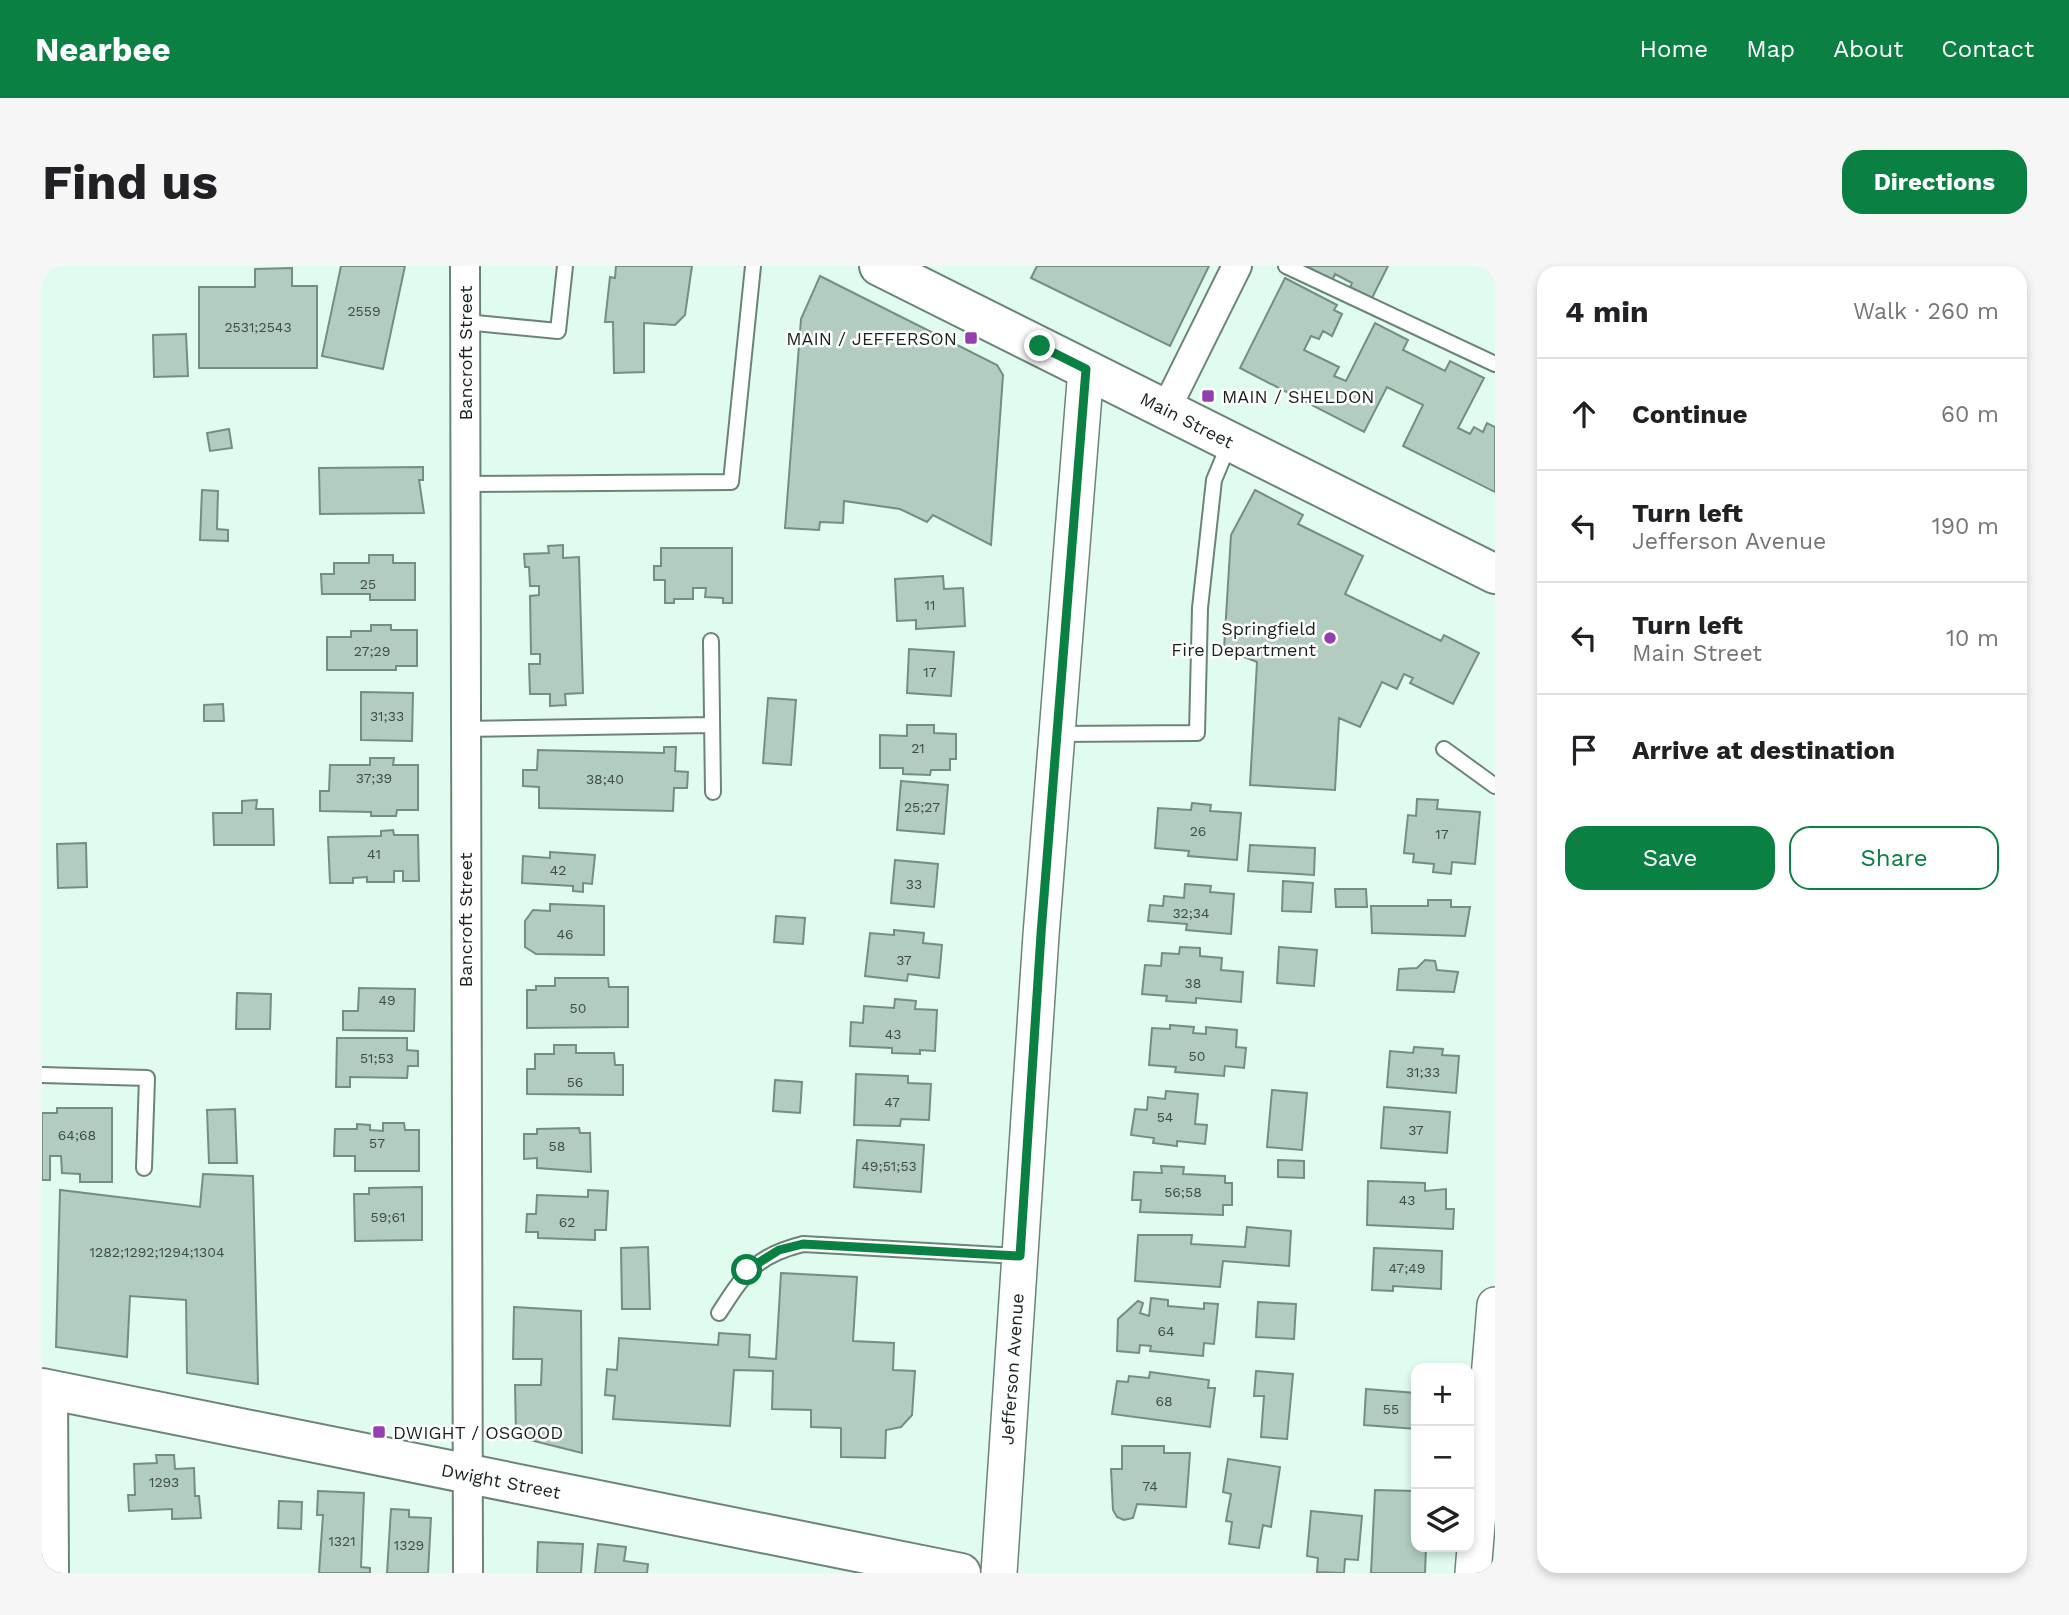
<!DOCTYPE html>
<meta charset="utf-8">
<style>
:root{--surface:#fff;--page:#f6f6f6;--text:#202124;--muted:#757577;--line:#e0e0e0;--accent:#0b8043}
body{margin:0;font-family:"Work Sans",sans-serif;background:var(--page);color:var(--text)}
.controls{position:absolute;right:21px;bottom:21px;display:grid;overflow:hidden;border-radius:14px;box-shadow:0 4px 10px #0003}
.controls button{width:63px;height:63px;display:grid;place-items:center;padding:0;border:0;border-bottom:2px solid var(--line);background:var(--surface);color:var(--text);font:35px sans-serif}
.stop{position:absolute;width:21px;height:21px;margin:-16px;border:5px solid #0b8043;border-radius:50%;background:#fff}
.stop.end{background:#0b8043;border-color:#fff;box-shadow:0 2px 7px #0008}
.list{margin:0;padding:0;list-style:none}
h2{display:flex;justify-content:space-between;align-items:center;height:91px;margin:0;padding:0 28px;font-size:30px}
h2 small{font-size:23px;font-weight:400;color:var(--muted)}
.list li{display:grid;grid-template-columns:46px 1fr auto;gap:21px;align-items:center;box-sizing:border-box;height:112px;padding:0 28px;border-top:2px solid var(--line)}
.list b{display:block;font-size:26px;white-space:nowrap}
.list p{margin:0;font-size:23px;white-space:nowrap;color:var(--muted)}
.list em{font-size:23px;font-style:normal;color:var(--muted)}
.actions{display:flex;gap:14px;padding:21px 28px}
.actions a{flex:1;padding:16px 0;border:2px solid var(--accent);border-radius:21px;text-align:center;font-size:24px;color:var(--accent)}
.actions .main{background:var(--accent);color:#fff}
.icon{flex:none;width:38px;height:38px;fill:none;stroke:currentColor;stroke-width:2;stroke-linecap:round;stroke-linejoin:round}
.map{position:relative;flex:none;width:1453px;height:1307px;overflow:hidden;border-radius:21px}
header{display:flex;align-items:center;gap:42px;box-sizing:border-box;height:98px;padding:0 35px;background:var(--accent);color:#fff}
header strong{font-size:33px}
nav{display:flex;gap:38px;margin-inline-start:auto;font-size:24px}
.intro{display:flex;align-items:center;justify-content:space-between;box-sizing:border-box;height:168px;padding:0 42px}
h1{margin:0;font-size:49px}
.button{padding:18px 32px;border-radius:21px;background:var(--accent);color:#fff;font-size:24px;font-weight:700}
main{display:flex;gap:42px;padding:0 42px}
aside{flex:1;background:var(--surface);border-radius:21px;box-shadow:0 4px 10px #0003}
.map>svg:first-child{display:block}
.building{fill:#b2ccbf;stroke:#758e82;stroke-width:2}
.lines{fill:none;stroke-linecap:round;stroke-linejoin:round}
.service-casing{stroke:#6b8478;stroke-width:18}
.minor-casing{stroke:#6b8478;stroke-width:32}
.tertiary-casing{stroke:#6b8478;stroke-width:38}
.secondary-casing{stroke:#6b8478;stroke-width:42}
.service{stroke:#fff;stroke-width:14}
.minor{stroke:#fff;stroke-width:28}
.tertiary{stroke:#fff;stroke-width:35}
.secondary{stroke:#fff;stroke-width:38}
.route{stroke:#0b8043;stroke-width:9}
.poi-dot{fill:#933fad;stroke:#fff;stroke-width:2.5}
.labels{text-anchor:middle;dominant-baseline:central;stroke-width:5;stroke-linejoin:round;paint-order:stroke}
.number-label{font-size:14px;fill:#3f4d46}
.poi-label{font-size:18px;fill:#19231e;stroke:#fff;text-anchor:end}
.street-label{font-size:18px;fill:#19231e;stroke:#fff}
</style>
<header>
<strong>Nearbee</strong>
<nav><a>Home</a><a>Map</a><a>About</a><a>Contact</a></nav>
</header>
<div class="intro"><h1>Find us</h1><a class="button">Directions</a></div>
<main>
<div class="map">
<svg width="1453" height="1307" viewBox="0 0 1453 1307">
<rect width="100%" height="100%" fill="#e0fcee"/>
<path class="building" d="M299 0H363L341 103 280 90Z
M574 0H650L643 49 633 59 602 57V106L572 107 571 56H563L568 11 573 12Z
M995 0H1167L1128 80 989 12Z
M1265 0H1346L1330 32 1308 21 1310 17 1293 8 1290 15Z
M250 2V20H275V102H157V21H213V3Z
M778 10 955 99 961 109 949 279 891 249 885 256 858 243 802 235 801 257 778 256 777 264 743 262 759 53Z
M1243 12 1295 39 1292 44 1300 48 1290 70 1281 65 1277 73 1269 70 1262 84 1297 101 1292 110 1304 115 1333 57 1366 74 1361 84 1403 105 1408 95 1442 112 1416 162 1428 168 1432 161 1441 166 1445 157 1453 161V226L1361 180 1381 139 1345 121 1322 166 1198 102Z
M144 68 146 110 112 111 111 69Z
M187 163 190 182 168 185 165 167Z
M381 201V214H377L382 247 278 248 277 202Z
M160 224 176 225 175 263 186 264V275L158 274Z
M1213 224 1261 249 1256 258 1321 290 1303 328 1399 375 1402 369 1437 387 1411 438 1368 417 1371 412 1362 408 1355 423 1340 416 1318 461 1297 452 1293 524 1208 519 1215 396 1182 383 1189 269Z
M521 279V292L537 291 541 427 523 428 524 439 508 440V428H488L487 398H498V388H489L488 330 497 329V320H488L487 301H483L482 288 507 287 506 280Z
M619 282H690V337H681V332L663 331 664 322H651V333H632V337H623V314H612V300H619Z
M327 289H351V297H373V334H328V328H280L279 308H292V297H327Z
M901 310 902 323 921 322 923 360 874 363V354L855 355 853 313Z
M329 359H349V364H375V400H354V404H285V371H309V365H329Z
M867 383 912 386 909 430 865 427Z
M319 426 371 427 370 475 319 474Z
M726 432 754 434 749 499 721 497Z
M181 438 182 455H162V439Z
M865 459H892V467L914 468V493H908V504H889L888 509 861 508V502H838V469L865 470Z
M622 481H634L633 505 646 506 645 522H632L631 545 497 542V521L481 520V504H495L496 484 622 487Z
M328 492H352L351 499H376V544H355L354 550H329V546L278 545V525H287L288 499H328Z
M859 515 906 519 902 568 855 564Z
M1375 533 1396 534 1395 543 1438 546 1433 598 1410 596 1409 608 1391 606 1392 598 1371 596 1372 588 1362 587 1366 549 1374 550Z
M215 534 214 543H231L232 579H172L171 547H200V535Z
M1150 537 1169 539 1168 545 1199 547 1195 594 1146 590 1147 585 1113 582 1116 542 1149 544Z
M351 564 352 569H376L377 615H361V605H352V616H325V611L311 612V617H288L286 571 339 570V565Z
M44 577 45 621 16 622 15 578Z
M1208 579 1273 582 1272 609 1206 605Z
M508 586 553 589 550 618 541 617V626L531 625V620L480 617 481 590 508 592Z
M853 594 896 598 892 641 849 637Z
M1241 615 1271 617 1269 646 1240 645Z
M1143 618 1169 620 1168 626 1192 628 1189 668 1144 664 1145 658 1106 655 1108 639 1121 640 1122 630 1142 632Z
M1293 623H1324L1325 641H1294Z
M1386 634H1409V641H1428L1423 670 1330 667 1329 640H1386Z
M508 638 562 640V689L494 688 483 681V655L491 644 508 645Z
M734 650 763 652 761 678 732 676Z
M852 664 882 667 881 677 900 679 897 712 866 708 865 715 823 710 828 667 852 669Z
M1138 681 1158 682V690L1180 692 1179 704 1201 706 1199 736 1154 732V737L1124 735 1125 730 1100 728 1103 699 1119 700 1120 687 1137 688Z
M1237 681 1275 684 1272 720 1235 717Z
M1383 694 1393 695 1395 704 1416 706 1412 726 1355 724 1357 703 1375 702Z
M513 712H566L567 721H586V761L485 762V724H494V720H513Z
M317 722 373 723 372 765 301 764V745H316Z
M195 727 229 728 228 763H194Z
M853 733 874 735 873 743 895 744 893 785 878 784V788L850 787V782L808 780 809 756 821 757 822 740 852 742Z
M1128 759 1152 761 1151 767 1164 768V761L1195 764 1194 781 1204 782 1202 802 1183 800 1182 810 1133 806 1134 801 1107 799 1110 762 1128 763Z
M295 772H365V784L376 785V800H366L365 812 308 811V821H294Z
M512 779H534V787H572L573 799H581V829L485 828V803H493V788H512Z
M1372 781 1401 783 1400 789 1417 790 1414 827 1345 821 1348 785 1371 787Z
M814 808 866 810V817L889 818 887 854 859 853 858 860 812 859Z
M733 814 760 816 758 847 731 845Z
M1230 824 1265 827 1260 884 1225 881Z
M1124 825 1156 828 1153 858 1165 859 1163 878 1135 875V880L1111 877 1112 872 1089 869 1093 843 1105 844 1106 831 1123 833Z
M1342 841 1408 846 1405 887 1339 882Z
M15 842H70V916H38V908L20 907 19 890H8V914H0V847H15Z
M193 843 195 897H167L165 844Z
M341 857H362L363 864H377V905H313V890H292L293 863H315V858L328 859V864L341 865Z
M537 862 538 867H548L549 906 495 902V892L482 893V868H495V863Z
M815 874 882 879 879 926 812 921Z
M1236 894 1262 895V912L1236 911Z
M1119 900 1142 901 1141 908 1183 910V917H1190V939H1181V949L1098 946 1099 934H1090L1092 906 1120 907Z
M161 908 211 910 216 1118 145 1107 144 1034 88 1030 85 1091 14 1081 18 924 158 941Z
M1326 915 1383 917V925L1404 923V943H1412L1411 963 1325 959Z
M380 921V974L313 975 312 928H327V922Z
M546 924 566 925 564 964H553V974L496 972V966H484L485 948H494L495 929 546 931Z
M1205 961 1249 965 1247 1000 1181 995 1178 1021 1093 1015 1096 969H1150L1149 978 1203 981Z
M606 981 608 1043H580L579 982Z
M1332 982 1400 985 1399 1023 1351 1020V1025L1330 1024Z
M739 1007 815 1011 811 1075 852 1077 851 1104 873 1105 870 1149 859 1161 844 1164 843 1192 799 1191V1162L769 1161V1144L730 1143 731 1105 692 1104 688 1160 571 1153 573 1130 563 1129 565 1103 575 1104 577 1072 676 1079 677 1067 708 1069 707 1091 734 1093Z
M1109 1032 1126 1034V1040L1162 1043V1037L1176 1038 1172 1078 1162 1077 1161 1090 1108 1085 1109 1080 1098 1079 1097 1087 1075 1085 1076 1053 1096 1035 1101 1037 1098 1047 1107 1050Z
M1216 1036 1254 1038 1252 1073 1214 1071Z
M472 1041 539 1045 540 1187 480 1172 474 1168 473 1119H499L500 1093H471Z
M1214 1105 1251 1108 1245 1173 1219 1171 1222 1130H1212Z
M1108 1106 1167 1114 1166 1122H1173L1168 1161 1070 1148 1075 1115 1086 1116 1087 1110 1107 1112Z
M1324 1123 1374 1127V1163L1322 1159Z
M1080 1180H1122V1187H1148L1144 1241 1095 1238 1091 1252 1082 1254 1075 1251 1071 1244 1069 1203H1080Z
M114 1189H132L133 1203 152 1202 153 1230H157L159 1252 130 1253V1243L87 1245 86 1229H93L92 1198 115 1197Z
M1186 1193 1238 1201 1229 1261 1221 1259 1217 1282 1187 1278 1190 1256 1184 1255 1189 1228 1181 1226Z
M1333 1224 1374 1225V1281H1384L1383 1307H1329Z
M276 1225 322 1227 319 1301 328 1302V1307H277L281 1249H275Z
M237 1235 260 1236 259 1263 236 1262Z
M349 1243 367 1244V1251L389 1252 386 1307H345Z
M1269 1245 1320 1250 1316 1294 1303 1293 1302 1307 1275 1306 1276 1292 1265 1290Z
M496 1276 541 1278 539 1307H495Z
M556 1278 584 1281 582 1295 606 1298 605 1307H553Z"/>
<g class="lines">
<g class="service-casing">
<path id="service" d="M1244 0 1453 98
M423 56 516 65 523 0
M422 218 689 216 711 0
M669 375 671 526
M422 463 670 459
M1016 468 1155 467 1158 342 1172 214 1187 178
M1402 483 1453 520
M0 809 105 812 102 902
M677 1047C703 1007 713 990 761 978L978 990"/>
</g>
<g class="minor-casing">
<path id="minor" d="M423 0 426 1307
M1124 143 1195 0
M11 1124 12 1307"/>
</g>
<g class="tertiary-casing">
<path id="tertiary" d="M957 1307 999 669 1044 103
M1431 1307 1453 1039"/>
</g>
<g class="secondary-casing">
<path id="secondary" d="M837 0 1453 308
M0 1122 919 1307"/>
</g>
<use href="#service" class="service"/>
<use href="#minor" class="minor"/>
<use href="#tertiary" class="tertiary"/>
<use href="#secondary" class="secondary"/>
</g>
<g class="lines">
<path class="route" d="M705 1004 737 984 761 978 978 990 999 668 1044 103 998 80"/>
</g>
<g class="poi-dot">
<rect x="922" y="65" width="14" height="14" rx="3.5"/>
<rect x="1159" y="123" width="14" height="14" rx="3.5"/>
<circle cx="1288" cy="372" r="7"/>
<rect x="330" y="1159" width="14" height="14" rx="3.5"/>
</g>
<g class="labels">
<g class="number-label">
<text x="322" y="45">2559</text>
<text x="216" y="61">2531;2543</text>
<text x="326" y="318">25</text>
<text x="888" y="339">11</text>
<text x="330" y="385">27;29</text>
<text x="888" y="406">17</text>
<text x="345" y="450">31;33</text>
<text x="876" y="482">21</text>
<text x="332" y="512">37;39</text>
<text x="563" y="513">38;40</text>
<text x="880" y="541">25;27</text>
<text x="1156" y="565">26</text>
<text x="1400" y="568">17</text>
<text x="332" y="588">41</text>
<text x="516" y="604">42</text>
<text x="872" y="618">33</text>
<text x="1149" y="647">32;34</text>
<text x="523" y="668">46</text>
<text x="862" y="694">37</text>
<text x="1151" y="717">38</text>
<text x="345" y="734">49</text>
<text x="536" y="742">50</text>
<text x="851" y="768">43</text>
<text x="1155" y="790">50</text>
<text x="335" y="792">51;53</text>
<text x="1381" y="806">31;33</text>
<text x="533" y="816">56</text>
<text x="850" y="836">47</text>
<text x="1123" y="851">54</text>
<text x="1374" y="864">37</text>
<text x="35" y="869">64;68</text>
<text x="335" y="877">57</text>
<text x="515" y="880">58</text>
<text x="847" y="900">49;51;53</text>
<text x="1141" y="926">56;58</text>
<text x="1365" y="934">43</text>
<text x="346" y="951">59;61</text>
<text x="525" y="956">62</text>
<text x="115" y="986">1282;1292;1294;1304</text>
<text x="1365" y="1002">47;49</text>
<text x="1124" y="1065">64</text>
<text x="1122" y="1135">68</text>
<text x="1349" y="1143">55</text>
<text x="122" y="1216">1293</text>
<text x="1108" y="1220">74</text>
<text x="300" y="1275">1321</text>
<text x="367" y="1279">1329</text>
</g>
<g class="poi-label">
<text x="915" y="72">MAIN / JEFFERSON</text>
<text x="1180" y="130" text-anchor="start">MAIN / SHELDON</text>
<text x="1274" y="362">Springfield<tspan x="1274" dy="21">Fire Department</tspan></text>
<text x="351" y="1166" text-anchor="start">DWIGHT / OSGOOD</text>
</g>
<g class="street-label">
<text transform="translate(423 87) rotate(-90)">Bancroft Street</text>
<text transform="translate(1145 154) rotate(27)">Main Street</text>
<text transform="translate(423 654) rotate(-90)">Bancroft Street</text>
<text transform="translate(970 1103) rotate(-86)">Jefferson Avenue</text>
<text transform="translate(459 1215) rotate(11)">Dwight Street</text>
</g>
</g>
</svg>
<div class="controls">
<button>+</button>
<button>−</button>
<button><svg class="icon" aria-label="layers" viewBox="0 0 24 24"><path d="M12 4l9 5-9 5-9-5zM3 14l9 5 9-5"/></svg></button>
</div>
<div class="stop" style="left:705px;top:1004px"></div>
<div class="stop end" style="left:998px;top:80px"></div>
</div>
<aside>
<h2>4 min<small>Walk · 260 m</small></h2>
<ul class="list">
<li><svg class="icon" aria-label="ahead" viewBox="0 0 24 24"><path d="M12 20V5M6 11l6-6 6 6"/></svg><div><b>Continue</b></div><em>60 m</em></li>
<li><svg class="icon" aria-label="left" viewBox="0 0 24 24"><path d="M17 20v-9H6M10 6l-5 5 5 5"/></svg><div><b>Turn left</b><p>Jefferson Avenue</p></div><em>190 m</em></li>
<li><svg class="icon" aria-label="left" viewBox="0 0 24 24"><path d="M17 20v-9H6M10 6l-5 5 5 5"/></svg><div><b>Turn left</b><p>Main Street</p></div><em>10 m</em></li>
<li><svg class="icon" aria-label="arrive" viewBox="0 0 24 24"><path d="M6 21V4h12l-3 4 3 4H6"/></svg><div><b>Arrive at destination</b></div></li>
</ul>
<div class="actions"><a class="main">Save</a><a>Share</a></div>
</aside>
</main>
